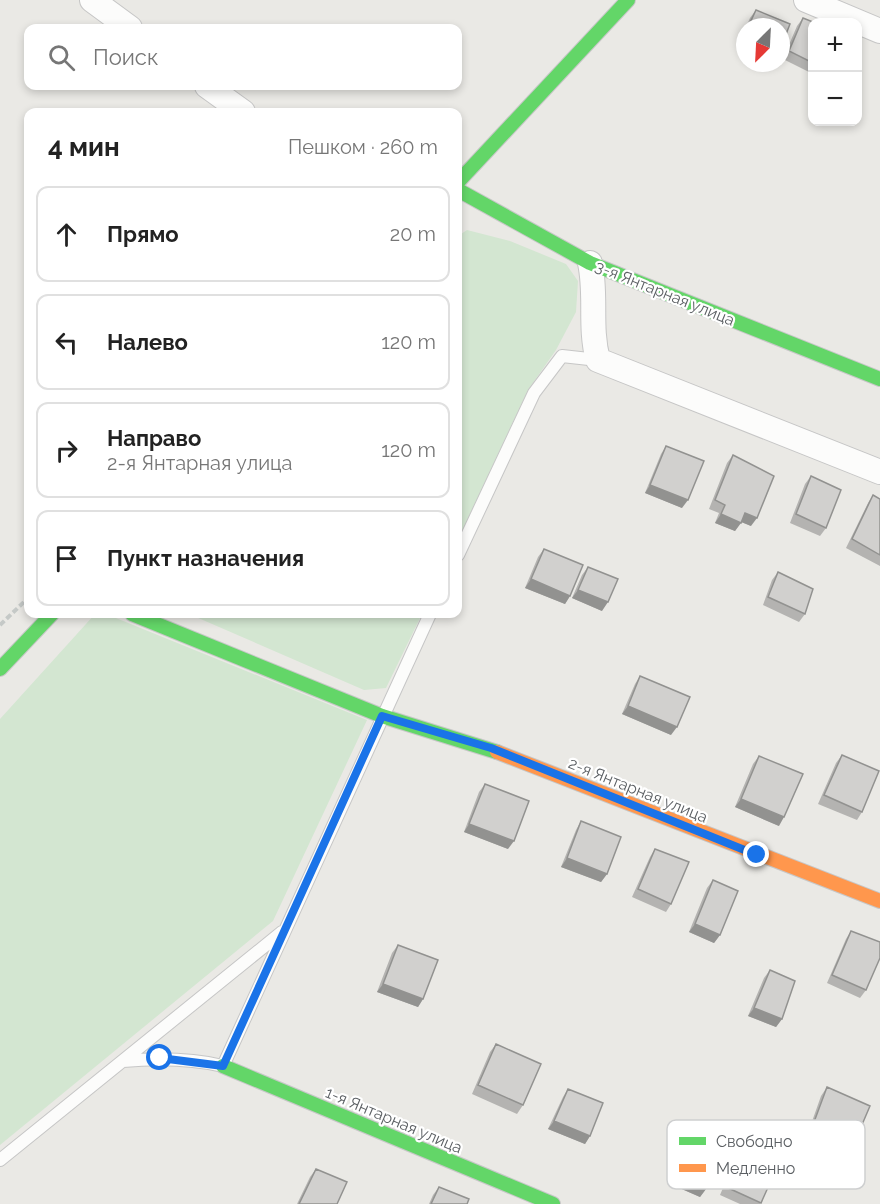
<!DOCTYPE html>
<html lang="ru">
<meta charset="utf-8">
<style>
:root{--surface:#fff;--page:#f2f2f2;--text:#222;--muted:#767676;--line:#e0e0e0}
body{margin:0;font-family:Raleway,sans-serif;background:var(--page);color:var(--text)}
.controls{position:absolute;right:18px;top:18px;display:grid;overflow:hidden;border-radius:12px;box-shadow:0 3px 9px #0003}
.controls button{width:54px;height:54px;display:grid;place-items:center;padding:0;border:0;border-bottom:2px solid var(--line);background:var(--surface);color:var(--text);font:30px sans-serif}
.compass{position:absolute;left:736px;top:18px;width:54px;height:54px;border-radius:50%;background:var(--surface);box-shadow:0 3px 9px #0003;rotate:204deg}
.stop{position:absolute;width:18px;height:18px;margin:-14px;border:4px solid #1a73e8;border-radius:50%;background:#fff}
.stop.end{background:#1a73e8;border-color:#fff;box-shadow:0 2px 6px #0008}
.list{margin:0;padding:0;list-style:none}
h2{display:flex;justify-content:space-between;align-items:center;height:78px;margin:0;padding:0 24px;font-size:26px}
h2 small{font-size:20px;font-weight:400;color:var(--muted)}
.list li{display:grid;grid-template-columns:39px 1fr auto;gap:18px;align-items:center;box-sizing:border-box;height:96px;margin:0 12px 12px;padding:0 12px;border:2px solid var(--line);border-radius:12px}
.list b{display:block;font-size:22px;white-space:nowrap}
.list p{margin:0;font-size:20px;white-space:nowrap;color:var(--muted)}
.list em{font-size:20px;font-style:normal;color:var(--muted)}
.icon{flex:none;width:33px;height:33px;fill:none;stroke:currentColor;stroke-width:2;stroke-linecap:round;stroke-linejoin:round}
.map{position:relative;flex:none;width:880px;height:1204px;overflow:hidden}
.search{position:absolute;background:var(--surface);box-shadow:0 3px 9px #0003;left:24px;top:24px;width:438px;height:66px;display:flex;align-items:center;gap:15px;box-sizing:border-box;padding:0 21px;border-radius:12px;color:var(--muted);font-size:22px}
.panel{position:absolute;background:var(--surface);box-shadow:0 3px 9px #0003;left:24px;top:108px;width:438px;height:510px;border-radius:12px}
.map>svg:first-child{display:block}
.green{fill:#d3e6d1}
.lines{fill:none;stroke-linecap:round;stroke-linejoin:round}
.lane-casing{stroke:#c6c6c6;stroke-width:14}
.street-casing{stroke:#c6c6c6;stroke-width:26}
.fast-casing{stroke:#c7c7c7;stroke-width:16}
.slow-casing{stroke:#c7c7c7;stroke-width:16}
.path{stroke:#c5c9c7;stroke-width:4;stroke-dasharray:6 3;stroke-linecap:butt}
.lane{stroke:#fcfcfb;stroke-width:12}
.street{stroke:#fcfcfb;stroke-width:24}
.fast{stroke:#63d668;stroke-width:14}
.slow{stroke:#ff974d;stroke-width:14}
.wall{fill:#b4b3b1}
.shaded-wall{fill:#929290}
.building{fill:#d1d0ce;stroke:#929290;stroke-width:1.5}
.route{stroke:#1a73e8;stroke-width:8}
.labels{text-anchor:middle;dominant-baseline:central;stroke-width:4.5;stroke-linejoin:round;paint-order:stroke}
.street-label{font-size:16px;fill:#5b5f63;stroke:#fff}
.key{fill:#fff;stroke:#cecfd0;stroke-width:1.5}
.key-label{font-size:16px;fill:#5b5f63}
</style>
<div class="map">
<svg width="880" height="1204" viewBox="0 0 880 1204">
<rect width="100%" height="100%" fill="#eae9e5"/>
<path class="green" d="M467 230 510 241 566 264 578 281 576 312 556 350 528 390 458 540V236Z
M95 614H106L367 720 273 921 0 1145V719Z
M189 614H422L386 688 364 690Z"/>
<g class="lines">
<g class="lane-casing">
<path id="lane" d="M458 555 534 393 562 356 598 360
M123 1061C157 1058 189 1058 223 1066L430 614
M0 1160 282 932"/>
</g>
<g class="street-casing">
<path id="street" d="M92 0 130 28
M806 0 880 31
M207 86 243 112
M590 263C597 295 589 327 598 360L880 472"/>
</g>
<g class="fast-casing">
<path id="fast" d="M458 182 628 0
M458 190 590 263 880 379
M132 614 382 716 497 752
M0 669 52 614
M223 1066 553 1204"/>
</g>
<g class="slow-casing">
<path id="slow" d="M497 752 880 901"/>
</g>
<path class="path" d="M0 625 25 601"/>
<use href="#lane" class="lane"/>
<use href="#street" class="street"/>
<use href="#fast" class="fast"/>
<use href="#slow" class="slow"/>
</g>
<path class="wall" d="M756 10 781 27H746L750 18Z
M803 18 813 22V74L783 59 797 26Z
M745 30V49L738 46Z
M666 446 682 508 645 493 661 454Z
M733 455 751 526 741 522 735 531 715 523 719 513 709 509 727 463Z
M811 476 826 528 820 536 790 523 805 484Z
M873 495 880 499V566L846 548 868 503Z
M544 549 570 596 565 604 525 588 538 557Z
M588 567 602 611 572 598 582 575Z
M778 572 805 614 799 622 763 605 772 580Z
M640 676 671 735 622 714 635 684Z
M842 755 862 812 857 820 818 804 836 763Z
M759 756 779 826 735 807 753 764Z
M485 784 508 849 464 832 479 792Z
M581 821 607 874 601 882 561 867 576 830Z
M655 849 671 904 666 912 632 897 650 857Z
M713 880 720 935 714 943 689 932 707 888Z
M851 931 866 990 860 998 827 983 846 939Z
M398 945 423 999 418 1007 377 992 392 953Z
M770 970 782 1019 776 1027 748 1016 764 978Z
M496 1044 523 1105 517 1114 472 1094 490 1052Z
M827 1087 855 1141 850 1149 809 1130 821 1096Z
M568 1089 590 1136 585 1144 548 1129 563 1097Z
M691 1139 706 1189 700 1197 668 1183 685 1147Z
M742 1149 778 1165 760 1204H740L720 1195 736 1157Z
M316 1169 337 1204H297L310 1177Z
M439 1187 467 1204H429L433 1195Z"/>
<path class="shaded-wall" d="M650 485 688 500 682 508 645 493Z
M745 513 757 518 751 526 739 521Z
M721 514 741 523 735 531 715 523Z
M531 579 570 596 565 604 525 588Z
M578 590 608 602 602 611 572 598Z
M628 706 677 727 671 735 622 714Z
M741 799 784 817 779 826 735 807Z
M469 824 514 841 508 849 464 832Z
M567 858 607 874 601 882 561 867Z
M695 924 720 935 714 943 689 932Z
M383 984 423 999 418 1007 377 992Z
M754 1008 782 1019 776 1027 748 1016Z
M554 1121 590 1136 585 1144 548 1129Z
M674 1175 706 1189 700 1197 668 1183Z"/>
<path class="building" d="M756 10 790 24 781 47V27H748Z
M803 18 813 22V63L789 51Z
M666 446 704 461 688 500 650 485Z
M733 455 774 476 757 518 745 513 741 523 721 514 725 505 715 500Z
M811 476 841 490 826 528 796 514Z
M873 495 880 499V555L852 539Z
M544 549 583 565 570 596 531 579Z
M588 567 618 579 608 602 578 590Z
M778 572 813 589 805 614 768 597Z
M640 676 690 697 677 727 628 706Z
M842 755 879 771 862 812 824 795Z
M759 756 803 774 784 817 741 799Z
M485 784 529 801 514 841 469 824Z
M581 821 621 837 607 874 567 858Z
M655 849 689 862 671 904 638 889Z
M713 880 738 891 720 935 695 924Z
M851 931 880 942V958L866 990 832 975Z
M398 945 438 960 423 999 383 984Z
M770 970 795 981 782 1019 754 1008Z
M496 1044 541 1064 523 1105 478 1085Z
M827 1087 870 1106 855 1141 814 1122Z
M568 1089 603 1103 590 1136 554 1121Z
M742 1149 778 1165 761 1203 726 1187Z
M316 1169 347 1182 337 1204H299Z
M439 1187 469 1199 467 1204H431Z"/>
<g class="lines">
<path class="route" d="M160 1058 223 1066 382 716 491 748 757 855"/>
</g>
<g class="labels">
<g class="street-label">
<text transform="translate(665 293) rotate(22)">3-я Янтарная улица</text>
<text transform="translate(638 790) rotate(22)">2-я Янтарная улица</text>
<text transform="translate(394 1120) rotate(23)">1-я Янтарная улица</text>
</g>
</g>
<rect x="667" y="1120" width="198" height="69" rx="9" class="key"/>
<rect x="679" y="1137" width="27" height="8" fill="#63d668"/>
<rect x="679" y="1164" width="27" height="8" fill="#ff974d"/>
<g class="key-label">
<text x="716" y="1147">Свободно</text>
<text x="716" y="1174">Медленно</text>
</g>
</svg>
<div class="controls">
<button>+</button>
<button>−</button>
</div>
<svg class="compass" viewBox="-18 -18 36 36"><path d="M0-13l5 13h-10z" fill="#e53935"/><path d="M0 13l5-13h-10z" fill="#767676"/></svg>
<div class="stop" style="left:160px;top:1058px"></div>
<div class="stop end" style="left:757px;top:855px"></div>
<div class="search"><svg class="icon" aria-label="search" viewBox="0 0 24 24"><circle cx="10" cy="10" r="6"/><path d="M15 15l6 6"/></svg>Поиск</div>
<section class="panel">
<h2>4 мин<small>Пешком · 260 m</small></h2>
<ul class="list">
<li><svg class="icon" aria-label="ahead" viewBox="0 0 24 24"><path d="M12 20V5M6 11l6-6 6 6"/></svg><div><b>Прямо</b></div><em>20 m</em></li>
<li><svg class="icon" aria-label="left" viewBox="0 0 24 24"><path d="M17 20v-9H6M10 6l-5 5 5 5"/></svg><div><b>Налево</b></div><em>120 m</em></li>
<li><svg class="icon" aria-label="right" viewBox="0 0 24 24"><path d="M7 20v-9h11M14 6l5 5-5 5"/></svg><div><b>Направо</b><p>2-я Янтарная улица</p></div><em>120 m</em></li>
<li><svg class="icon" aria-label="arrive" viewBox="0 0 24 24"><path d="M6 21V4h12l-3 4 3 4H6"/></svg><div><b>Пункт назначения</b></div></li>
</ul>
</section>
</div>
